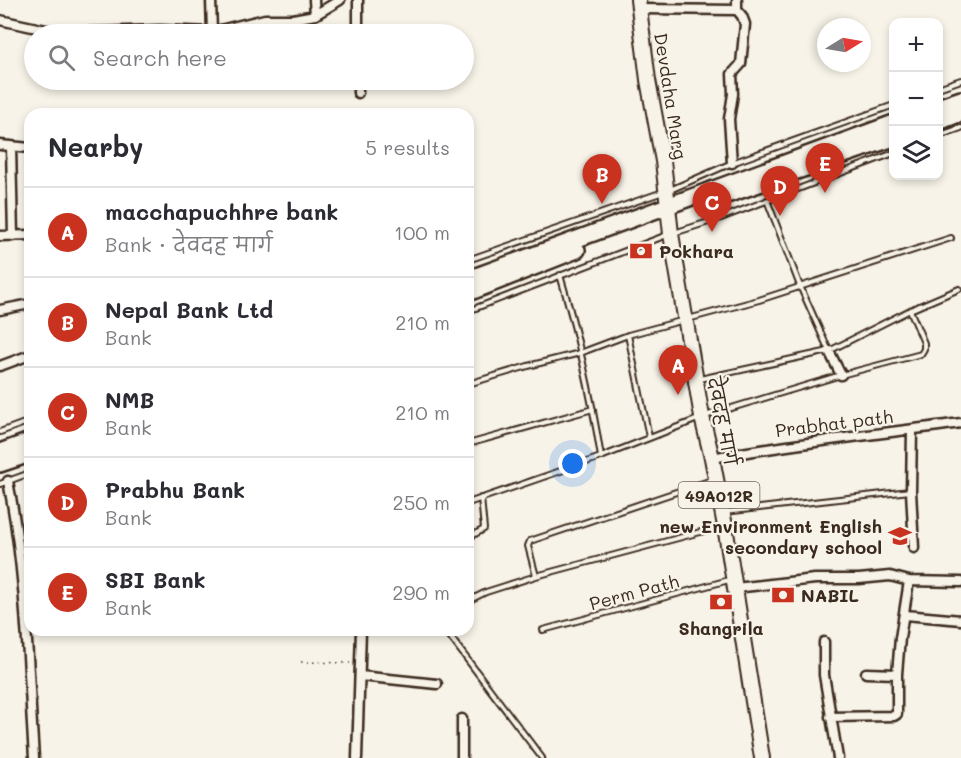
<!DOCTYPE html>
<meta charset="utf-8">
<style>
:root{--surface:#fff;--page:#f2f2f3;--text:#2b2b33;--muted:#7c7c81;--line:#e1e1e2;--accent:#c8321e}
body{margin:0;font-family:Mali,"Playpen Sans Deva",sans-serif;background:var(--page);color:var(--text)}
.controls{position:absolute;right:18px;top:18px;display:grid;overflow:hidden;border-radius:12px;box-shadow:0 3px 9px #0003}
.controls button{width:54px;height:54px;display:grid;place-items:center;padding:0;border:0;border-bottom:2px solid var(--line);background:var(--surface);color:var(--text);font:30px sans-serif}
.compass{position:absolute;left:817px;top:18px;width:54px;height:54px;border-radius:50%;background:var(--surface);box-shadow:0 3px 9px #0003;rotate:79deg}
.you{position:absolute;left:573px;top:464px;width:21px;height:21px;margin:-15px;border:4px solid #fff;border-radius:50%;background:#1a73e8;box-shadow:0 0 0 9px #1a73e833}
.badge{display:grid;place-items:center;width:39px;height:39px;border-radius:50%;background:var(--accent);color:#fff;font-size:20px;font-weight:700}
.pin{position:absolute;translate:-50% -50px;filter:drop-shadow(0 2px 3px #0008)}
.pin::after{content:'';position:absolute;top:32px;width:21px;height:18px;background:inherit;clip-path:polygon(0 0,100% 0,50% 100%)}
.list{margin:0;padding:0;list-style:none}
h2{display:flex;justify-content:space-between;align-items:center;height:78px;margin:0;padding:0 24px;font-size:26px}
h2 small{font-size:20px;font-weight:400;color:var(--muted)}
.list li{display:grid;grid-template-columns:39px 1fr auto;gap:18px;align-items:center;box-sizing:border-box;height:90px;padding:0 24px;border-top:2px solid var(--line)}
.list b{display:block;font-size:22px;white-space:nowrap}
.list p{margin:0;font-size:20px;white-space:nowrap;color:var(--muted)}
.list em{font-size:20px;font-style:normal;color:var(--muted)}
.icon{flex:none;width:33px;height:33px;fill:none;stroke:currentColor;stroke-width:2;stroke-linecap:round;stroke-linejoin:round}
.map{position:relative;flex:none;width:961px;height:758px;overflow:hidden}
.search{position:absolute;background:var(--surface);box-shadow:0 3px 9px #0003;left:24px;top:24px;width:450px;height:66px;display:flex;align-items:center;gap:15px;box-sizing:border-box;padding:0 21px;border-radius:33px;color:var(--muted);font-size:22px}
.panel{position:absolute;background:var(--surface);box-shadow:0 3px 9px #0003;left:24px;top:108px;width:450px;height:528px;border-radius:18px}
.map>svg:first-child{display:block}
.lines{fill:none;stroke-linecap:round;stroke-linejoin:round}
.lane-casing{stroke:#3b2a1e;stroke-width:8}
.street-casing{stroke:#3b2a1e;stroke-width:13}
.primary-casing{stroke:#3b2a1e;stroke-width:18}
.highway-casing{stroke:#3b2a1e;stroke-width:20}
.path{stroke:#3b2a1e;stroke-width:1.5;stroke-dasharray:1.5 4.5;stroke-linecap:butt}
.lane{stroke:#f7f3e8;stroke-width:4}
.street{stroke:#f7f3e8;stroke-width:8}
.primary{stroke:#f7f3e8;stroke-width:14}
.highway{stroke:#f7f3e8;stroke-width:15}
.labels{text-anchor:middle;dominant-baseline:central;stroke-width:4.5;stroke-linejoin:round;paint-order:stroke}
.shield{fill:#f7f3e8;stroke:#73665b;stroke-width:1.5}
.shield-label{font-size:16px;font-weight:bold;fill:#3b2a1e}
.street-label{font-size:18px;fill:#3b2a1e;stroke:#f7f3e8}
.poi-label{font-size:18px;font-weight:bold;fill:#3b2a1e;stroke:#f7f3e8;text-anchor:start}
</style>
<div class="map">
<svg width="961" height="758" viewBox="0 0 961 758">
<rect width="100%" height="100%" fill="#f7f3e8"/>
<filter id="ink" filterUnits="userSpaceOnUse"><feTurbulence type="fractalNoise" baseFrequency=".0167" numOctaves="2"/><feDisplacementMap in="SourceGraphic" scale="12" xChannelSelector="R" yChannelSelector="G"/><feConvolveMatrix kernelMatrix="1 2 1 2 8 2 1 2 1" color-interpolation-filters="sRGB"/></filter>
<g filter="url(#ink)">
<g class="lines">
<g class="lane-casing">
<path id="lane" d="M938 88 961 80
M938 136 961 128
M670 190 732 163 894 105
M767 200 800 286 829 351
M674 233 721 218 894 153
M468 260 663 192
M560 275C578 335 591 395 601 457
M468 311 667 235
M628 335 649 437
M700 379 829 351 910 310 959 289
M468 384 528 366 580 353 628 335 759 300 951 238
M705 416 841 375 921 354 924 349V343L910 310
M0 432 30 421
M468 444 593 409
M0 484 30 473
M468 503 601 457 698 419
M724 512 910 491
M468 538 484 529 481 498
M536 576 528 546 530 541 712 480
M468 601 486 592 536 576 723 526
M445 630 542 758
M543 630 729 580"/>
</g>
<g class="street-casing">
<path id="street" d="M211 0 212 32
M314 0 315 15
M737 0V10
M640 9 737 10 742 16 745 24 741 64 732 74 733 94 729 119 732 163
M0 20 60 33 160 30 212 32 265 19H293L315 15 340 0
M358 34V0
M358 93V80
M0 145 30 148
M11 146 13 236
M0 236 30 235
M0 310 30 304
M829 351 841 375
M0 366 30 355
M912 430 911 491 914 548
M712 458C795 443 878 434 961 423
M8 481C26 572 28 665 34 758
M735 588 815 579H859L890 576 909 581 961 582
M905 615 961 620
M824 642V675L838 758
M866 673 897 674
M360 676 437 684
M830 717 894 716 897 714V674L900 638 909 581
M357 758 361 630
M462 758V719"/>
</g>
<g class="primary-casing">
<path id="primary" d="M638 0 648 80 663 161 671 234 702 417 712 458 725 526 762 758"/>
</g>
<g class="highway-casing">
<path id="highway" d="M938 107 961 99
M938 122 961 113
M715 199 894 138
M468 279 894 123
M468 293 577 250
M0 452 30 441
M0 464 30 454"/>
</g>
<path class="path" d="M301 662 350 663"/>
<use href="#lane" class="lane"/>
<use href="#street" class="street"/>
<use href="#primary" class="primary"/>
<use href="#highway" class="highway"/>
</g>
</g>
<defs>
<g id="bank-bare" transform="scale(1.8)"><path d="M-6-4H6V4H-6ZM0-2.3a2.3 2.3 0 1 0 0 4.6a2.3 2.3 0 1 0 0-4.6Z" fill="#c8321e" stroke="#f7f3e8" stroke-width="2.5" paint-order="stroke"/></g>
<g id="school-bare" transform="scale(1.8)"><path d="M0-5L7-2L0 1L-7-2ZM-4 1L0 2.5L4 1V4Q0 6-4 4Z" fill="#c8321e" stroke="#f7f3e8" stroke-width="2.5" paint-order="stroke"/></g>
</defs>
<g fill-rule="evenodd">
<use href="#bank-bare" x="641" y="251"/>
<use href="#school-bare" x="900" y="536"/>
<use href="#bank-bare" x="783" y="595"/>
<use href="#bank-bare" x="721" y="602"/>
</g>
<g class="labels">
<rect class="shield" x="678.5" y="482" width="81" height="26" rx="4.5"/>
<g class="shield-label">
<text x="719" y="495">49A012R</text>
</g>
<g class="street-label">
<text transform="translate(671 96) rotate(81)">Devdaha Marg</text>
<text transform="translate(723 421) rotate(79)">देवदह मार्ग</text>
<text transform="translate(834 423) rotate(-7)">Prabhat path</text>
<text transform="translate(634 592) rotate(-15)">Perm Path</text>
</g>
<g class="poi-label">
<text x="659" y="251">Pokhara</text>
<text x="882" y="526" text-anchor="end">new Environment English<tspan x="882" dy="21">secondary school</tspan></text>
<text x="801" y="595">NABIL</text>
<text x="721" y="628" text-anchor="middle">Shangrila</text>
</g>
</g>
</svg>
<div class="controls">
<button>+</button>
<button>−</button>
<button><svg class="icon" aria-label="layers" viewBox="0 0 24 24"><path d="M12 4l9 5-9 5-9-5zM3 14l9 5 9-5"/></svg></button>
</div>
<svg class="compass" viewBox="-18 -18 36 36"><path d="M0-13l5 13h-10z" fill="#e53935"/><path d="M0 13l5-13h-10z" fill="#7c7c81"/></svg>
<div class="you"></div>
<div class="pin badge" style="left:678px;top:395px">A</div>
<div class="pin badge" style="left:602px;top:204px">B</div>
<div class="pin badge" style="left:712px;top:232px">C</div>
<div class="pin badge" style="left:780px;top:216px">D</div>
<div class="pin badge" style="left:825px;top:193px">E</div>
<div class="search"><svg class="icon" aria-label="search" viewBox="0 0 24 24"><circle cx="10" cy="10" r="6"/><path d="M15 15l6 6"/></svg>Search here</div>
<section class="panel">
<h2>Nearby<small>5 results</small></h2>
<ul class="list">
<li><span class="badge">A</span><div><b>macchapuchhre bank</b><p>Bank · देवदह मार्ग</p></div><em>100 m</em></li>
<li><span class="badge">B</span><div><b>Nepal Bank Ltd</b><p>Bank</p></div><em>210 m</em></li>
<li><span class="badge">C</span><div><b>NMB</b><p>Bank</p></div><em>210 m</em></li>
<li><span class="badge">D</span><div><b>Prabhu Bank</b><p>Bank</p></div><em>250 m</em></li>
<li><span class="badge">E</span><div><b>SBI Bank</b><p>Bank</p></div><em>290 m</em></li>
</ul>
</section>
</div>
